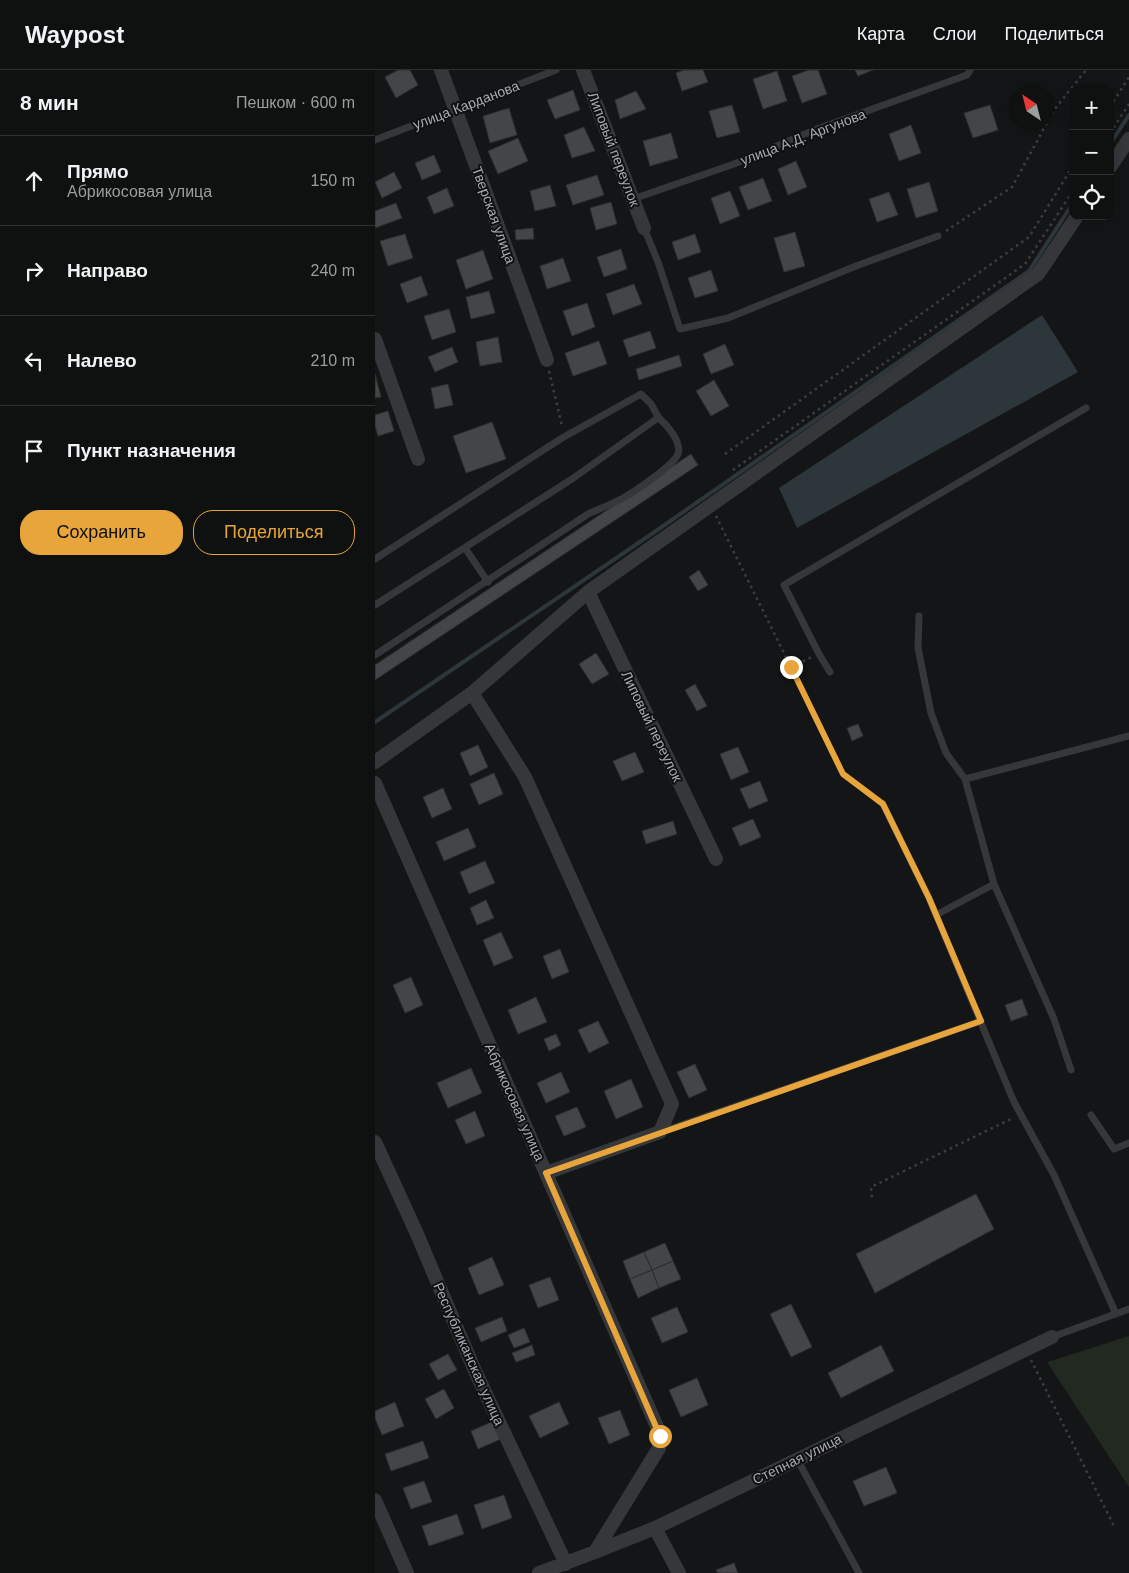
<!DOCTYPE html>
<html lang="ru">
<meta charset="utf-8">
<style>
:root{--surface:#0f1010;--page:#1d1e1e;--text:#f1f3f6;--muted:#9b9d9f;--line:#2f3030;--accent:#e7a53c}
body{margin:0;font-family:Helvetica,sans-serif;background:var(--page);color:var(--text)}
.controls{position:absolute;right:15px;top:15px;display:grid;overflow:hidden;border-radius:10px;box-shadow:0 2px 12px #0003}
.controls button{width:45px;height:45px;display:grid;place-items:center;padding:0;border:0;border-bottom:1px solid var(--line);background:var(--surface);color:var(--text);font:25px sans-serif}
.compass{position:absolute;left:634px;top:15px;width:45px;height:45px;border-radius:50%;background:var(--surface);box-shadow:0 2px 12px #0003;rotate:325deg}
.stop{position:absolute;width:15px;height:15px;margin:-11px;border:4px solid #e7a53c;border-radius:50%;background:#fff}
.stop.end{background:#e7a53c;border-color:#fff;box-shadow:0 1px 5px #0008}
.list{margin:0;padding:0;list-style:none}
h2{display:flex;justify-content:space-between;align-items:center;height:65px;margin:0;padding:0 20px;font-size:21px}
h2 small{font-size:16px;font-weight:400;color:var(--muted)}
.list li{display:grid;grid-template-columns:32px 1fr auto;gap:15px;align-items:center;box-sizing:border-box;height:90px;padding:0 20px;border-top:1px solid var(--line)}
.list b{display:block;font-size:19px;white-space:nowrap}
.list p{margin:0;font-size:16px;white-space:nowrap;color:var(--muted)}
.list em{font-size:16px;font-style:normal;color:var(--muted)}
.actions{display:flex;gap:10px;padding:15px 20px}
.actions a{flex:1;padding:11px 0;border:1px solid var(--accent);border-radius:20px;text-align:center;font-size:18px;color:var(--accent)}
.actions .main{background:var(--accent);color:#111}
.icon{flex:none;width:28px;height:28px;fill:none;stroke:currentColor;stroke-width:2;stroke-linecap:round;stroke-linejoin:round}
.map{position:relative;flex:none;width:754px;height:1503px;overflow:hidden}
header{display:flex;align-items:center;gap:30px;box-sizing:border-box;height:70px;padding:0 25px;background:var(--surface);border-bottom:1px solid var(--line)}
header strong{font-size:24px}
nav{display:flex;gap:28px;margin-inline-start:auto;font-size:18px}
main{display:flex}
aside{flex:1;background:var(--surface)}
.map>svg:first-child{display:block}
.green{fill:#212921}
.water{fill:#2d363b}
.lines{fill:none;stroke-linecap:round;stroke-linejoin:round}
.stream{stroke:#2d363b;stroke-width:4}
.building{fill:#444549;stroke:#2f2f32}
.path{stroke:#3c3e42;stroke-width:2.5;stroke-dasharray:2.5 4;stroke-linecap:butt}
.service{stroke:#36373b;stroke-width:7}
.minor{stroke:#36373b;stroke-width:14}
.route{stroke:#e7a53c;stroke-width:6}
.labels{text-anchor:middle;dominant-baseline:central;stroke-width:4;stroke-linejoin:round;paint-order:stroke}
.street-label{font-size:14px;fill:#a7acb6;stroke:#101011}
</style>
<header>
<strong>Waypost</strong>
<nav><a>Карта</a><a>Слои</a><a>Поделиться</a></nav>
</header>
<main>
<aside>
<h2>8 мин<small>Пешком · 600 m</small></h2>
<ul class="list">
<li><svg class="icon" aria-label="ahead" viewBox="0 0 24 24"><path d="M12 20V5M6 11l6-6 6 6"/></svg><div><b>Прямо</b><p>Абрикосовая улица</p></div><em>150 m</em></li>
<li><svg class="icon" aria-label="right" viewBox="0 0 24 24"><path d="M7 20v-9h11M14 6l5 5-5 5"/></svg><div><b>Направо</b></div><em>240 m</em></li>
<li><svg class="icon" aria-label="left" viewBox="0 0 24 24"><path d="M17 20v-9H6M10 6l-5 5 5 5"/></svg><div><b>Налево</b></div><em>210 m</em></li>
<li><svg class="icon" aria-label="arrive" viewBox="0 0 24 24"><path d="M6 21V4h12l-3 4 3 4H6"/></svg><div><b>Пункт назначения</b></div></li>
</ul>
<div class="actions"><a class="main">Сохранить</a><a>Поделиться</a></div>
</aside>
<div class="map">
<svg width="754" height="1503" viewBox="0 0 754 1503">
<rect width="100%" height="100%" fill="#141516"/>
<path class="green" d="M754 1266V1417L672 1292Z"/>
<path class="water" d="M667 245 703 302 422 458 404 418Z"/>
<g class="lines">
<path class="stream" d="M735 74 754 45
M0 652 281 461 654 201 698 133"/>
</g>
<path class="building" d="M23 0H35L43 15 21 28 10 7Z
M309 0H328L333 12 307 21 301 3Z
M434 0H443L452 24 427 33 417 6Z
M480 0H498L483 6Z
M402 1 412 31 388 39 378 9Z
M198 20 205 40 180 49 172 30Z
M261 21 271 39 245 49 240 30Z
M357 35 365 62 342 68 334 41Z
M615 35 623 60 598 68 589 43Z
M134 38 142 65 115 73 108 46Z
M536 55 546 83 524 91 514 64Z
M209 57 220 81 197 88 189 65Z
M296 63 303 88 275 96 268 71Z
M143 68 153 91 123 104 113 81Z
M59 85 66 102 47 110 40 93Z
M421 91 432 117 413 125 403 99Z
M19 102 27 118 7 128 0 112Z
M222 105 229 125 198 135 191 115Z
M388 108 397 131 373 140 364 117Z
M554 112 563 141 541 148 532 119Z
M175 115 181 136 160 141 155 121Z
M72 118 79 136 59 144 52 127Z
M355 121 365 146 345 154 336 128Z
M514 122 523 145 502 152 494 129Z
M236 132 242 154 221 160 215 138Z
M21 133 27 148 0 158V141Z
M158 158 159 169 141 170 140 160Z
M420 162 430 196 409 202 399 168Z
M30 164 38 188 13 196 5 171Z
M320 164 326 182 303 190 297 172Z
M246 179 252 199 229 207 222 187Z
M108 180 118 209 91 219 81 190Z
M188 188 196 211 172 219 165 196Z
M336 200 343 221 320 228 313 208Z
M46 206 53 225 32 233 25 214Z
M259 214 267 234 238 245 231 224Z
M114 221 120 243 96 249 91 227Z
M212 233 220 257 197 266 188 241Z
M74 239 81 262 57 270 49 246Z
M275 261 281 278 254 287 248 270Z
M123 267 127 292 105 296 101 272Z
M224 271 232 294 198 306 190 283Z
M350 274 359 295 336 304 328 284Z
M77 277 83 292 60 302 53 287Z
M304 285 307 296 264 310 261 299Z
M0 304 6 327 0 328Z
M339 310 354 336 336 346 321 321Z
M73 314 78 335 60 339 56 318Z
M13 341 19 361 3 366 0 356V345Z
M117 352 131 389 91 403 78 366Z
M316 384 323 395 0 610V595Z
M324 500 333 515 323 521 314 507Z
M221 583 234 604 217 614 204 594Z
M320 614 332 636 322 641 310 620Z
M483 654 488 666 477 671 472 658Z
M103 675 113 697 95 706 85 683Z
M363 677 374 702 356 710 345 684Z
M260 682 269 702 247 711 238 691Z
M119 703 128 724 104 735 95 714Z
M385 711 393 731 374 739 365 719Z
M68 718 77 739 57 748 48 727Z
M378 749 386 767 365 776 357 758Z
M298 751 302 764 271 774 267 761Z
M93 758 101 777 69 791 61 772Z
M110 791 120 813 94 824 85 802Z
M111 830 119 848 102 855 95 838Z
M126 862 138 888 119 896 108 870Z
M185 879 194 902 177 909 168 886Z
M36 907 48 935 30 943 18 915Z
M161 927 172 952 143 964 133 940Z
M647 929 653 945 636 951 630 935Z
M223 951 234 973 214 983 203 960Z
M181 964 186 975 174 981 169 969Z
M320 994 332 1020 314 1028 302 1002Z
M96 998 107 1023 73 1038 62 1013Z
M186 1002 195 1022 171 1033 162 1013Z
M256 1009 268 1037 241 1049 229 1021Z
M202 1037 211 1057 189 1066 180 1046Z
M100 1041 110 1066 91 1074 80 1050Z
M601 1124 619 1159 500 1223 481 1184Z
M290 1173 298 1191 277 1200 269 1182Z
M269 1182 277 1200 255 1209 248 1191Z
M117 1187 129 1215 104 1225 93 1198Z
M298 1191 306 1209 284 1218 277 1200Z
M277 1200 284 1218 263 1228 255 1209Z
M175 1207 184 1230 163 1238 154 1215Z
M416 1234 437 1277 416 1287 395 1244Z
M302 1237 313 1262 287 1273 276 1248Z
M127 1247 132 1261 106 1272 100 1258Z
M149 1258 155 1272 139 1278 133 1265Z
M157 1275 160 1285 141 1292 137 1283Z
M506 1275 519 1301 466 1328 453 1303Z
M73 1284 82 1300 63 1310 54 1294Z
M322 1308 333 1335 306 1347 294 1320Z
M69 1319 79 1338 61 1349 50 1329Z
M20 1332 29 1356 7 1365 0 1348V1341Z
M184 1332 194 1354 165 1368 154 1346Z
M245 1340 255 1365 234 1374 223 1348Z
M119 1351 126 1369 103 1379 96 1361Z
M48 1371 54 1388 16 1401 10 1384Z
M511 1397 522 1423 489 1436 478 1411Z
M49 1411 57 1432 36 1439 28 1418Z
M129 1425 137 1448 107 1459 99 1435Z
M82 1444 89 1464 54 1476 47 1456Z
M359 1493 363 1503H343L341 1500Z"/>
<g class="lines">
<path class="path" d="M735 37 754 7
M735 63 754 34
M571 161 637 117 679 40 711 0
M174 301 187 356
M350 384 654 167 698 96
M358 400 650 194 698 121
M341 446 469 704 501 729
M416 597 437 587
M497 1127 496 1117 638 1048
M656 1290 739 1456"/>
<path class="service" d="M0 70 181 0
M258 129 359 94 442 59 592 5 595 0
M269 158 283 192 305 259 353 248 481 196 563 166
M90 478 113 512
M0 489 187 368 266 324 276 334 284 348
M0 535 197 409 280 350 284 348C292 355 307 372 303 384 299 395 259 422 248 428 237 434 224 439 213 444L0 585
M544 546 543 578 556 643 571 683 590 709 754 666
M455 602 444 584 409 515 711 338
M590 709 619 814 679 949 696 1000
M508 734 554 828 639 1032 679 1105 741 1244
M561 845 619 814
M716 1045 739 1079 754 1073
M286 1062 606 951
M677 1267 754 1239
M422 1389 484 1503"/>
<path class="minor" d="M66 0 172 290
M208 0 269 158
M735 97 754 69
M0 269 43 389
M213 522 341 789
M97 623 150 707 297 1034 285 1062 171 1103
M0 692 97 623 213 522 663 204 702 146
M0 713 283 1359 285 1366 284 1378 220 1482
M0 1072 42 1164 100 1301 191 1494
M0 1430 32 1503
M280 1458 304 1503
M164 1503 220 1482 280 1458 677 1267"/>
</g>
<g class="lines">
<path class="route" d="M285 1366 171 1103 606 951 554 828 508 734 468 704 416 597"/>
</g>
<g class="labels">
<g class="street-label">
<text transform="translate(91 35) rotate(-21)">улица Карданова</text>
<text transform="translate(428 67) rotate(-21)">улица А.Д. Аргунова</text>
<text transform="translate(239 79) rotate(69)">Липовый переулок</text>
<text transform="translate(119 145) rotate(70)">Тверская улица</text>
<text transform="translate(277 656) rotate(64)">Липовый переулок</text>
<text transform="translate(140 1032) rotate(66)">Абрикосовая улица</text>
<text transform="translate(94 1284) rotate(66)">Республиканская улица</text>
<text transform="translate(422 1389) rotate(-26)">Степная улица</text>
</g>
</g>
</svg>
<div class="controls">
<button>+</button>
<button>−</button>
<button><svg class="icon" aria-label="locate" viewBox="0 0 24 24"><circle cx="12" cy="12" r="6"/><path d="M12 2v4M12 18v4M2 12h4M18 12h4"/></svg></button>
</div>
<svg class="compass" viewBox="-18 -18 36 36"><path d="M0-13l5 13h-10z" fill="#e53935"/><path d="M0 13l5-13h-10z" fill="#9b9d9f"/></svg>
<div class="stop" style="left:285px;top:1366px"></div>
<div class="stop end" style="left:416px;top:597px"></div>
</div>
</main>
